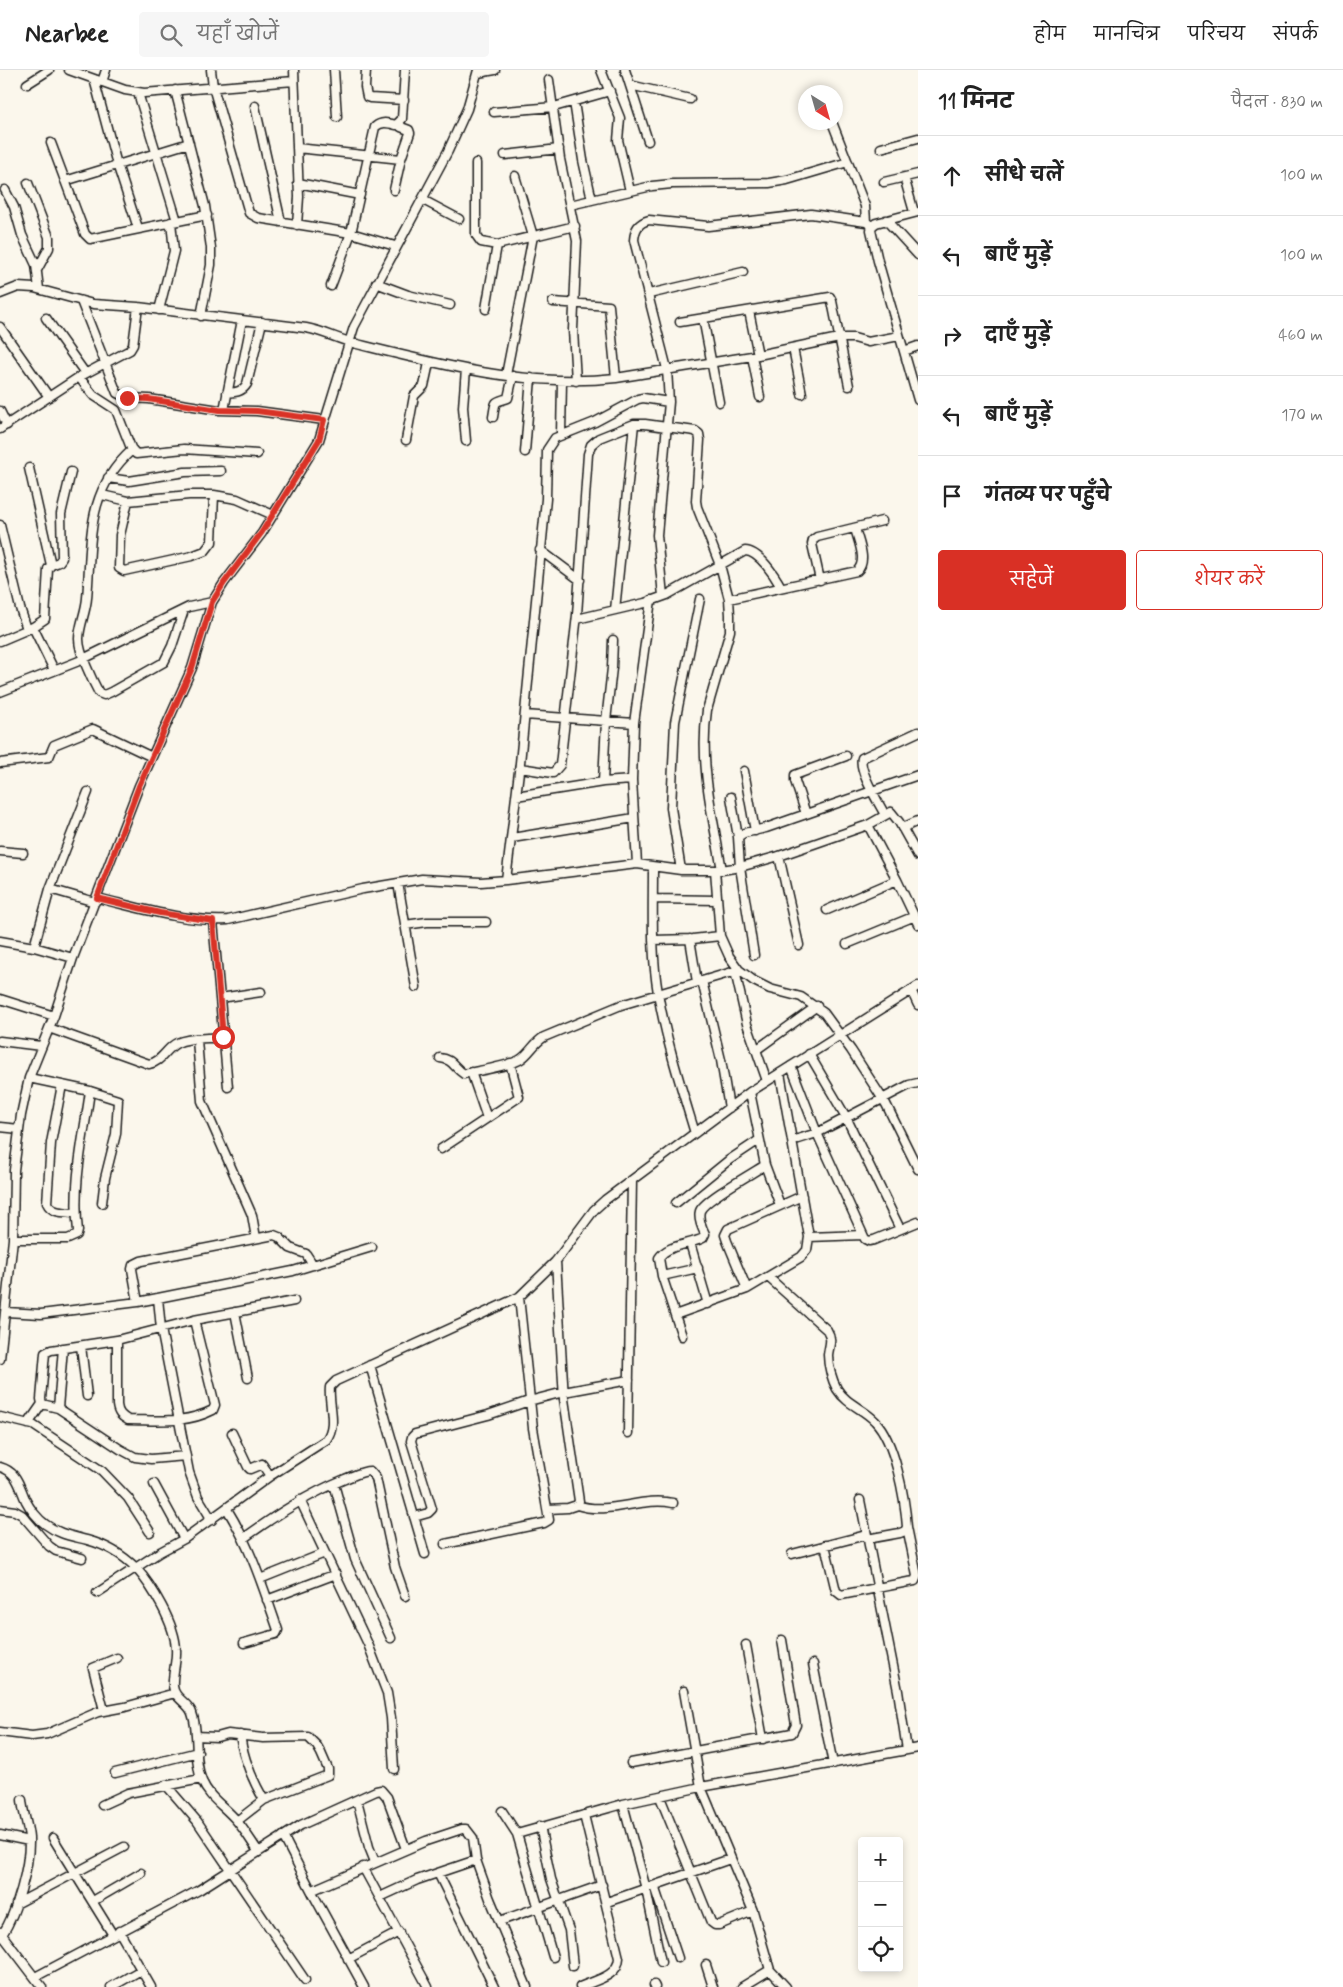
<!DOCTYPE html>
<html lang="hi">
<meta charset="utf-8">
<style>
:root{--surface:#fff;--page:#f6f6f6;--text:#222;--muted:#767676;--line:#e0e0e0;--accent:#d93025}
body{margin:0;font-family:Mynerve,"Playpen Sans Deva",sans-serif;background:var(--page);color:var(--text)}
.controls{position:absolute;right:15px;bottom:15px;display:grid;overflow:hidden;border-radius:5px;box-shadow:0 2px 8px #0003}
.controls button{width:45px;height:45px;display:grid;place-items:center;padding:0;border:0;border-bottom:1px solid var(--line);background:var(--surface);color:var(--text);font:25px sans-serif}
.compass{position:absolute;left:798px;top:15px;width:45px;height:45px;border-radius:50%;background:var(--surface);box-shadow:0 2px 8px #0003;rotate:143deg}
.stop{position:absolute;width:15px;height:15px;margin:-11px;border:4px solid #d93025;border-radius:50%;background:#fff}
.stop.end{background:#d93025;border-color:#fff;box-shadow:0 1px 5px #0008}
.list{margin:0;padding:0;list-style:none}
h2{display:flex;justify-content:space-between;align-items:center;height:65px;margin:0;padding:0 20px;font-size:21px}
h2 small{font-size:16px;font-weight:400;color:var(--muted)}
.list li{display:grid;grid-template-columns:32px 1fr auto;gap:15px;align-items:center;box-sizing:border-box;height:80px;padding:0 20px;border-top:1px solid var(--line)}
.list b{display:block;font-size:19px;white-space:nowrap}
.list em{font-size:16px;font-style:normal;color:var(--muted)}
.actions{display:flex;gap:10px;padding:15px 20px}
.actions a{flex:1;padding:11px 0;border:1px solid var(--accent);border-radius:5px;text-align:center;font-size:18px;color:var(--accent)}
.actions .main{background:var(--accent);color:#fff}
.icon{flex:none;width:28px;height:28px;fill:none;stroke:currentColor;stroke-width:2;stroke-linecap:round;stroke-linejoin:round}
.map{position:relative;flex:none;width:918px;height:1917px;overflow:hidden}
header{display:flex;align-items:center;gap:30px;box-sizing:border-box;height:70px;padding:0 25px;background:var(--surface);border-bottom:1px solid var(--line)}
header strong{font-size:24px}
nav{display:flex;gap:28px;margin-inline-start:auto;font-size:18px}
.search{width:350px;height:45px;background:var(--page);display:flex;align-items:center;gap:12px;box-sizing:border-box;padding:0 18px;border-radius:5px;color:var(--muted);font-size:19px}
main{display:flex}
aside{flex:1;background:var(--surface)}
.map>svg:first-child{display:block}
.lines{fill:none;stroke-linecap:round;stroke-linejoin:round}
.minor-casing{stroke:#1c1c1c;stroke-width:11}
.minor{stroke:#fbf7ec;stroke-width:8}
.route{stroke:#d93025;stroke-width:6}
</style>
<header>
<strong>Nearbee</strong>
<div class="search"><svg class="icon" aria-label="search" viewBox="0 0 24 24"><circle cx="10" cy="10" r="6"/><path d="M15 15l6 6"/></svg>यहाँ खोजें</div>
<nav><a>होम</a><a>मानचित्र</a><a>परिचय</a><a>संपर्क</a></nav>
</header>
<main>
<div class="map">
<svg width="918" height="1917" viewBox="0 0 918 1917">
<rect width="100%" height="100%" fill="#fbf7ec"/>
<filter id="ink" filterUnits="userSpaceOnUse"><feTurbulence type="fractalNoise" baseFrequency=".02" numOctaves="2"/><feDisplacementMap in="SourceGraphic" scale="10" xChannelSelector="R" yChannelSelector="G"/><feConvolveMatrix kernelMatrix="1 2 1 2 8 2 1 2 1" color-interpolation-filters="sRGB"/></filter>
<g filter="url(#ink)">
<g class="lines">
<g class="minor-casing">
<path id="minor" d="M69 0 125 20 144 23 294 11
M211 0 213 17 249 143 258 148 351 163 395 176
M294 0 299 127 297 155
M334 0 337 47
M366 0 365 17 367 27 370 28 404 30
M601 0 620 48 618 70 630 121
M625 0 648 71
M478 3 495 0
M94 9 116 91 138 158
M549 10 560 89 577 171 573 260 576 311
M102 12 106 0
M27 14 49 0
M630 15 690 29
M175 20 205 136 211 178V195L201 246
M138 23 177 151
M574 32 583 90 592 130
M255 36 281 152
M494 42 554 37 610 21
M832 52 865 136 866 152
M51 73 85 164 90 169 207 145
M297 78 401 89
M881 78 918 68
M505 85 559 79
M476 93V165L481 172 497 175 575 156
M904 107 914 142
M65 111 189 73
M884 112 918 104
M28 113 49 167V178L37 200
M298 113 360 125
M5 120 14 137 22 165 36 195 39 219
M394 120 401 89 410 63 409 60 401 57 400 53
M423 130 459 149
M570 135 652 116 672 114 769 113 787 110 848 92
M918 142 876 153 872 156 871 160 878 191 918 330
M886 150 918 185
M376 213 408 225 450 235
M331 216 351 163 375 57C382 51 388 53 396 55L402 49 405 0
M0 224 18 217 34 218 93 234 138 237 306 258C324 261 339 270 357 274 441 295 529 318 616 308L758 285 839 268H854L868 272 899 266
M649 224 743 202
M81 231 117 323 127 328 149 329 219 340 257 341 324 350
M553 232 609 236 616 308
M486 239 497 175
M159 240 174 181 171 152
M749 241 758 285
M46 248 85 303
M703 248 719 332
M680 252 830 227 832 231 849 316
M0 257 49 327
M793 278 802 324
M904 281 918 276
M752 286 760 327
M506 305 533 166 515 106
M79 307 93 325 116 340 131 378 136 384 184 379 257 384
M227 323C236 322 242 322 247 314L262 252
M224 340 242 250
M0 341 7 355
M493 347C496 330 493 333 508 328L513 306
M0 359 79 307 130 280 133 275 138 237
M561 365 562 311
M406 370 414 326 424 316 429 293
M466 371 463 337 466 299
M132 380C85 422 92 471 87 528 86 542 79 556 79 569 79 583 92 610 99 623L104 625 111 622 164 592 172 576 184 540
M525 382 531 308
M29 398 51 495
M108 408 129 411 185 402 221 401
M102 425 128 431 189 425H214L237 429 273 445
M128 431 120 465 119 498 124 501 192 486 205 481 212 472 214 425
M0 455 20 538 27 559
M540 480 580 510
M820 510 812 474 813 470 817 467 882 451
M663 526 657 465 669 332 667 299 634 170C635 159 638 153 649 150L708 156 811 144 866 152 872 156
M729 529 857 501C868 491 858 471 855 458
M615 540 634 354
M577 549 645 533 667 525 745 481C759 481 775 506 781 517
M33 557 54 600
M0 571 33 557 45 549 48 499 51 495 59 492 62 488 61 444 71 402
M0 622 79 591 189 537 212 532
M525 645 634 653
M0 693 49 687 54 675 93 659 152 687
M520 698 553 703 560 695 577 545 588 384 591 375 599 368 634 354H645L695 361 699 364 700 370 696 431 697 437 720 495 729 529 730 545V561L707 640C699 693 713 748 722 800
M744 701 755 761
M603 712 606 651 612 598 613 570
M516 726 603 712 632 710
M731 727 738 767
M806 744 795 711V705L846 686
M885 745C879 733 858 701 862 688L918 662
M868 755 897 810 918 854
M902 758 918 751
M512 768 634 748
M0 781 23 783
M779 786 799 875
M637 794 632 710 634 653 651 530
M653 797C653 839 651 882 658 923 666 970 681 1017 695 1063
M681 800 671 738 675 652 700 529
M715 800 720 866 729 886 739 900 754 911 770 919 801 927 824 943 851 980 886 1034 918 1099
M506 810 520 693 546 429 547 380 555 368 595 352 638 329 643 328 669 332
M398 813 416 917
M50 819 95 832
M97 828C140 838 183 852 228 850L363 819 422 809 481 812 506 810 637 794 681 800H722L740 797 779 786 868 755 891 742 899 752 918 786
M653 829 717 830
M827 840 897 810
M213 851 228 1017
M405 855 427 852H486
M690 869 697 912
M653 870 693 869 720 866
M0 871 34 877 73 888
M847 874 915 846
M34 877 50 819 88 722
M754 885 740 797 738 767 744 763 766 758 918 705
M735 901 747 954 767 1011
M702 911 721 990 729 1038
M911 920 918 935
M220 928 261 922
M0 929 54 946
M49 958 149 994C162 992 166 978 177 973 190 967 209 969 223 967
M197 970 202 1031 252 1145 256 1168
M0 971 41 976
M756 980 817 936
M809 984 846 1047 900 1159
M440 988C453 989 454 998 464 1004 476 1001 512 996 521 989 530 983 534 973 544 967L621 935 739 900
M791 996 817 1063 865 1169 869 1171 874 1170 918 1152
M471 1002 487 1048
M29 1008 90 1021 118 1030 116 1064 105 1108 102 1133
M62 1015 51 1073 47 1133C52 1144 65 1142 76 1143
M750 1022 765 1095 780 1135
M0 1057 19 1059
M792 1071 817 1063 909 1015 918 1013
M441 1079 519 1027 510 993
M676 1133 729 1090 759 1070
M809 1167 863 1165
M13 1169H68L77 1165 78 1161C72 1115 84 1066 90 1021
M690 1173 708 1234
M662 1206 698 1198
M768 1207 827 1260C833 1270 829 1275 828 1285 828 1296 832 1310 837 1319 847 1335 863 1338 875 1351 895 1371 905 1429 907 1457L905 1461 900 1463 867 1469
M747 1219 727 1171 725 1165 728 1159 802 1126
M158 1228 161 1259 189 1402 198 1427 212 1450
M138 1232 132 1199 133 1195 141 1191 274 1165 279 1167 290 1178 306 1184 313 1195
M6 1242 41 1244 138 1232 293 1201 372 1177
M235 1242 248 1308
M675 1245 747 1219 801 1187 807 1180 809 1167 780 1003
M682 1266 662 1206 659 1188C668 1174 690 1175 703 1168L705 1164C702 1158 698 1148 700 1141 704 1130 753 1103 765 1095
M117 1270V1335C118 1343 121 1346 128 1350 157 1350 186 1354 213 1340L215 1335 194 1250
M81 1276 87 1326
M0 1289 13 1169 14 1100 21 1045 29 1008 54 946 73 888 139 716 192 598 212 532 224 513 262 463 319 370 354 257 448 81 467 39 478 0
M370 1295 425 1484
M58 1338 63 1278
M0 1347 33 1355 102 1401 128 1428 150 1462
M28 1354 42 1334
M232 1363 248 1397 250 1399 262 1394 270 1406
M628 1363 632 1110
M186 1386 151 1389 135 1387 120 1379 58 1338 42 1334 41 1329 45 1283 51 1280 117 1270 194 1250 294 1231
M0 1397C18 1402 19 1416 26 1431 30 1439 38 1449 45 1454 58 1464 72 1466 87 1470 106 1475 122 1484 136 1498 152 1516 175 1554 176 1579 177 1591 172 1604 173 1616 174 1629 188 1632 192 1643 200 1664 193 1690 202 1711 209 1728 224 1736 236 1750 244 1759 251 1771 258 1781
M154 1414 184 1469
M334 1414 355 1489 391 1568
M300 1430 368 1574 387 1623 391 1648 394 1699
M860 1430 898 1621 907 1680
M577 1435C610 1446 642 1426 673 1433
M0 1439 15 1441 22 1445 49 1476 56 1481 82 1488
M227 1439C251 1478 263 1517 278 1560L276 1564 244 1573
M548 1439 568 1438 577 1435 579 1431 564 1329 556 1191
M414 1447 428 1443 432 1439 411 1371 412 1367 415 1364 488 1345 529 1331 564 1322 629 1310
M244 1468C276 1445 308 1424 345 1409 353 1406 362 1401 370 1401L376 1408 395 1497 405 1526
M445 1474 544 1453 549 1450 533 1358 519 1227
M825 1475 836 1521 841 1525 908 1512 915 1511 917 1506 907 1457
M792 1484 866 1465
M260 1509 325 1483
M97 1523 160 1482 184 1469 270 1406 326 1370C338 1354 328 1335 330 1317L336 1311 519 1227 556 1191 594 1140 605 1130 750 1022 918 916
M267 1530 336 1504
M746 1575 763 1669
M813 1594 833 1694
M104 1640 93 1598 117 1588
M0 1662 32 1666 47 1664 98 1642 125 1637 175 1623
M240 1665C243 1689 252 1709 264 1730
M196 1666 217 1667 228 1664 263 1668 308 1667 317 1676 321 1683 328 1699V1705L264 1730 237 1751
M631 1693 792 1663 796 1655 782 1570
M115 1703 198 1682
M166 1715 197 1751 305 1910
M660 1727 711 1852 715 1855H719L753 1841
M357 1730 369 1777 375 1792
M623 1734 646 1819 661 1892
M102 1735 128 1723 201 1709
M502 1741 517 1764 553 1887
M540 1756 551 1809 569 1860 573 1896
M517 1764 623 1734 701 1717 684 1621
M0 1765 29 1771
M283 1766 313 1824
M53 1768 113 1865
M363 1797 428 1917
M438 1803 494 1917
M654 1816 678 1888
M380 1827 417 1810 476 1790
M93 1831 141 1803
M607 1832 730 1789
M16 1834 124 1777
M500 1851 602 1815
M119 1861 151 1917
M0 1862 42 1917
M2 1865C17 1842 30 1796 29 1768 28 1755 23 1743 22 1730
M348 1889 399 1862
M706 1895 713 1917
M35 1907 199 1820 301 1755 376 1721 381 1720 387 1727 406 1779
M654 1915 655 1917
M111 1917 141 1900
M364 1917 313 1824V1820L426 1771 462 1759H466L473 1768 476 1790 490 1829 527 1917
M580 1917C595 1910 618 1907 619 1888L584 1745
M742 1917 770 1900
M786 1917 770 1900 753 1841 701 1717 918 1678"/>
</g>
<use href="#minor" class="minor"/>
</g>
</g>
<g class="lines" filter="url(#ink)">
<path class="route" d="M127 328 148 329 219 340 257 341 324 350 319 370 311 383 262 462 224 513 212 532 192 598 139 716 97 828 160 843 213 851 223 967"/>
</g>
</svg>
<div class="controls">
<button>+</button>
<button>−</button>
<button><svg class="icon" aria-label="locate" viewBox="0 0 24 24"><circle cx="12" cy="12" r="6"/><path d="M12 2v4M12 18v4M2 12h4M18 12h4"/></svg></button>
</div>
<svg class="compass" viewBox="-18 -18 36 36"><path d="M0-13l5 13h-10z" fill="#e53935"/><path d="M0 13l5-13h-10z" fill="#767676"/></svg>
<div class="stop" style="left:223px;top:967px"></div>
<div class="stop end" style="left:127px;top:328px"></div>
</div>
<aside>
<h2>11 मिनट<small>पैदल · 830 m</small></h2>
<ul class="list">
<li><svg class="icon" aria-label="ahead" viewBox="0 0 24 24"><path d="M12 20V5M6 11l6-6 6 6"/></svg><div><b>सीधे चलें</b></div><em>100 m</em></li>
<li><svg class="icon" aria-label="left" viewBox="0 0 24 24"><path d="M17 20v-9H6M10 6l-5 5 5 5"/></svg><div><b>बाएँ मुड़ें</b></div><em>100 m</em></li>
<li><svg class="icon" aria-label="right" viewBox="0 0 24 24"><path d="M7 20v-9h11M14 6l5 5-5 5"/></svg><div><b>दाएँ मुड़ें</b></div><em>460 m</em></li>
<li><svg class="icon" aria-label="left" viewBox="0 0 24 24"><path d="M17 20v-9H6M10 6l-5 5 5 5"/></svg><div><b>बाएँ मुड़ें</b></div><em>170 m</em></li>
<li><svg class="icon" aria-label="arrive" viewBox="0 0 24 24"><path d="M6 21V4h12l-3 4 3 4H6"/></svg><div><b>गंतव्य पर पहुँचे</b></div></li>
</ul>
<div class="actions"><a class="main">सहेजें</a><a>शेयर करें</a></div>
</aside>
</main>
